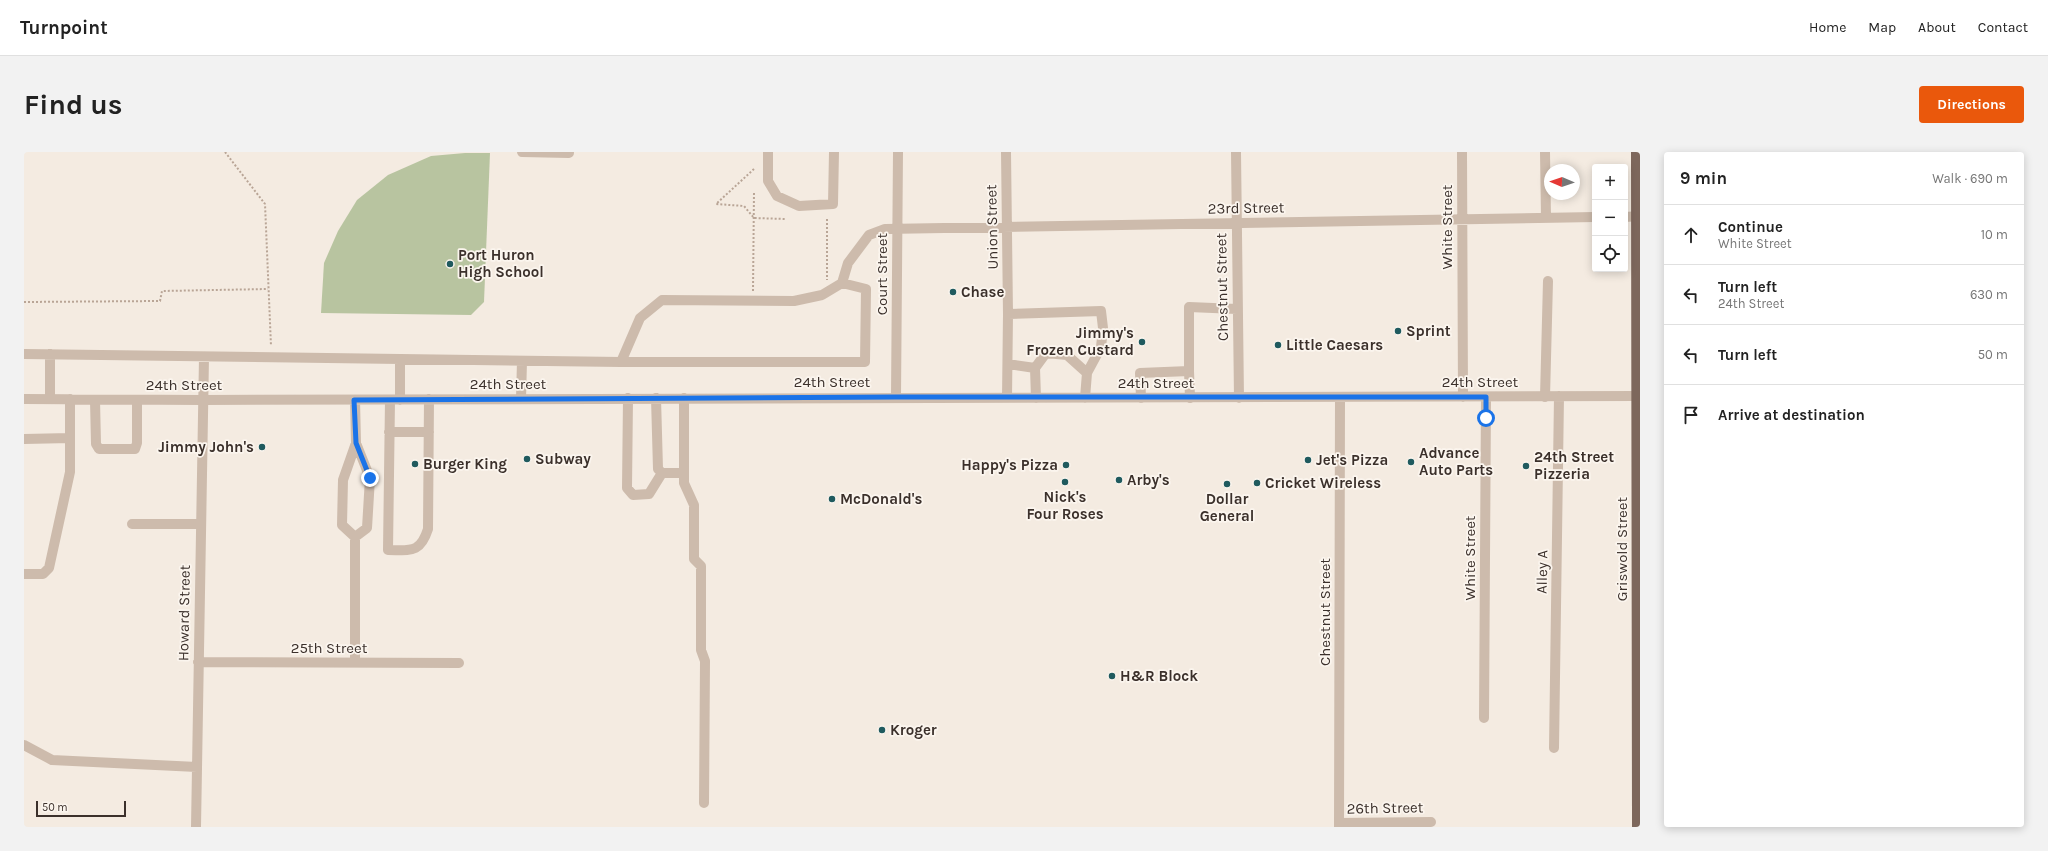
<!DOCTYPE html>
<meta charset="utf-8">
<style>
:root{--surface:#fff;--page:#f2f2f2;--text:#222;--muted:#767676;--line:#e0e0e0;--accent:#ea580c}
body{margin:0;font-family:Karla,sans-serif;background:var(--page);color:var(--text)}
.controls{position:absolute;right:12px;top:12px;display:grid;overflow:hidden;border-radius:4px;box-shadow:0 2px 10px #0003}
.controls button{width:36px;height:36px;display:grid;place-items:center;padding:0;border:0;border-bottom:1px solid var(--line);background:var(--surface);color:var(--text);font:20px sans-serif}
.compass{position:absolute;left:1520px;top:12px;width:36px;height:36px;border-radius:50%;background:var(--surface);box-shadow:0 2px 10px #0003;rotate:272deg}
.scale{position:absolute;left:12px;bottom:10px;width:90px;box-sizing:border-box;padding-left:4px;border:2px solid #3b302b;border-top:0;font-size:11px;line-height:14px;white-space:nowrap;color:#3b302b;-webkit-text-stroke:3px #fbf5ee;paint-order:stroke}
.stop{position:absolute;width:12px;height:12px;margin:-9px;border:3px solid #1a73e8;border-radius:50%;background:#fff}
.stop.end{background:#1a73e8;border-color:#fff;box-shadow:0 1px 4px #0008}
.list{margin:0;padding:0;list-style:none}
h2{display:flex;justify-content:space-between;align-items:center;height:52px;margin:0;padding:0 16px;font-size:17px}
h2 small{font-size:13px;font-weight:400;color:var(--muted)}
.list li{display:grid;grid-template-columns:26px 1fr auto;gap:12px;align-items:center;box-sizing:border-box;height:60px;padding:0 16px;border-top:1px solid var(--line)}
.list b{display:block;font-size:15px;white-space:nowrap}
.list p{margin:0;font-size:13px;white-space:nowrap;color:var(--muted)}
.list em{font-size:13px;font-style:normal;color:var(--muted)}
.icon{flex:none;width:22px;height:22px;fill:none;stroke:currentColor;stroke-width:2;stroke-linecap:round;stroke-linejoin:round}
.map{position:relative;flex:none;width:1616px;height:675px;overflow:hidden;border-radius:4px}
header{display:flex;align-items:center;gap:24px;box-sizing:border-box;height:56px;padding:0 20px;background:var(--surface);border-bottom:1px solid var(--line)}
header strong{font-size:19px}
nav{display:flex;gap:22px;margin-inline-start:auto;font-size:14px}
.intro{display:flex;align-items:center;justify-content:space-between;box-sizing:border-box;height:96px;padding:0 24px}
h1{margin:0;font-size:28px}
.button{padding:10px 18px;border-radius:4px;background:var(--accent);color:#fff;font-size:14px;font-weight:700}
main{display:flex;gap:24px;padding:0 24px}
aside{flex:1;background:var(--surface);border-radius:4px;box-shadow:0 2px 10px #0003}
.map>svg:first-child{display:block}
.green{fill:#b8c4a0}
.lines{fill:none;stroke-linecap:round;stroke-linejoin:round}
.path{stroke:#b9a596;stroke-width:2;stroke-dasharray:2 2;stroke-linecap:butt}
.minor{stroke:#cdbbac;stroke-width:10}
.major{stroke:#7d675c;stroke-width:10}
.route{stroke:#1a73e8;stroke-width:5}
.poi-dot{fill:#1f5a5e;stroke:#fbf5ee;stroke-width:1.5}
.labels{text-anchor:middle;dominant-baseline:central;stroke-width:3.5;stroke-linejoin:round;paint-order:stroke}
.street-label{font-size:15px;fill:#3b302b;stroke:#fbf5ee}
.poi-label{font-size:15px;font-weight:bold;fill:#3b302b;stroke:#fbf5ee;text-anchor:start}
</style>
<header>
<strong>Turnpoint</strong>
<nav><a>Home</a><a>Map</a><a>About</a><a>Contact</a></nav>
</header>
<div class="intro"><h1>Find us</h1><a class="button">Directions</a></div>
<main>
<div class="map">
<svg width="1616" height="675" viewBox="0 0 1616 675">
<rect width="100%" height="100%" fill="#f4ebe1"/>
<path class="green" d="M441 1H466L460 150 447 163 297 161 300 111 314 79 333 48 364 23 407 4Z"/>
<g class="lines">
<path class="path" d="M201 0 241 52 247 194
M730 17 692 52 720 54 730 66 761 67
M803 67V128
M729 139 730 40
M0 150 136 149 138 139 244 137"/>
<path class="minor" d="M498 0 545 1
M744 0V29L753 44 775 54 809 52 810 0
M982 0 984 162 983 246
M1212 0 1215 246
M1438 0 1439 245
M1521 0 1522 66
M1601 65 1616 64
M984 162 1077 159 1079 176 1077 195 1063 221 1061 246
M0 202 597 210H841L842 137 818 131
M597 210 616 166 638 148 770 149 798 143 818 131 824 111 845 83 861 77 1571 65
M984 212 1011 216 1012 246
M1011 216 1022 201 1043 203 1063 221
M1165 219V155L1213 157
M872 245 874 0
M1521 245 1524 129
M604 246 603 336 609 343 625 342 638 321
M632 246 634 317 638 321H660
M660 246V331L670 353V407L677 414V498L681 509 680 651
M1117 246 1116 221 1165 219 1166 246
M0 247 179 248 1616 244
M26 247V202
M497 247 498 209
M71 248 72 292 75 297H111L113 291V248
M331 248 332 291 346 326 343 376 331 385V511
M366 248 364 398C386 398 396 402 404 377L405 247
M376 248V207
M365 280H405
M0 287 46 286
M108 372H177
M331 385 318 373 319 328 332 291
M0 422H19L25 416 46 320V247
M174 510 435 511
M1460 566 1462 245
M0 593 28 608 173 615
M1530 596 1535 244
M1315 671 1407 670
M172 675 180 205
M1315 675 1316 245"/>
<path class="major" d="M1612 0 1613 675"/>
</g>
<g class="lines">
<path class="route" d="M346 326 332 291 330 248 872 245H1462V266"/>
</g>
<g class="poi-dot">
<circle cx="426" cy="112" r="4"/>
<circle cx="929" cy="140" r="4"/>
<circle cx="1374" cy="179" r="4"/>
<circle cx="1118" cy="190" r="4"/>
<circle cx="1254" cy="193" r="4"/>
<circle cx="238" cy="295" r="4"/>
<circle cx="503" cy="307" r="4"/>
<circle cx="1284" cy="308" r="4"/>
<circle cx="1387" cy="310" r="4"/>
<circle cx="391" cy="312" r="4"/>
<circle cx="1042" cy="313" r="4"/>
<circle cx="1502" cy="314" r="4"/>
<circle cx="1095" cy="328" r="4"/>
<circle cx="1041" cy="330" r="4"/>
<circle cx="1233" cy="331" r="4"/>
<circle cx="1203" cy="332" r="4"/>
<circle cx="808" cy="347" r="4"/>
<circle cx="1088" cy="524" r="4"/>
<circle cx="858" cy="578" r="4"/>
</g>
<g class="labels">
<g class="street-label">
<text transform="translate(1222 56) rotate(-1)">23rd Street</text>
<text transform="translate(968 75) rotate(-91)">Union Street</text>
<text transform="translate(1423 75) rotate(-90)">White Street</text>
<text transform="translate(858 122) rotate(-90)">Court Street</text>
<text transform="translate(1198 135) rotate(-91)">Chestnut Street</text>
<text x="808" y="230">24th Street</text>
<text x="1456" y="230">24th Street</text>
<text x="1132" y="231">24th Street</text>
<text x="484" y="232">24th Street</text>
<text x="160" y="233">24th Street</text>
<text transform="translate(1598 397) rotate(-90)">Griswold Street</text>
<text transform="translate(1446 406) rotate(-90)">White Street</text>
<text transform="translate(1518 420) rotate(-89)">Alley A</text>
<text transform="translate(1301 460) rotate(-90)">Chestnut Street</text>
<text transform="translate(160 461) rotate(-89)">Howard Street</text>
<text x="305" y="496">25th Street</text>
<text transform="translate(1361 656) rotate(-1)">26th Street</text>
</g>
<g class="poi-label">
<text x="434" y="103">Port Huron<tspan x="434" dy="17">High School</tspan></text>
<text x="937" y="140">Chase</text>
<text x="1382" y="179">Sprint</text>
<text x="1110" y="181" text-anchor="end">Jimmy's<tspan x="1110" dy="17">Frozen Custard</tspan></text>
<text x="1262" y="193">Little Caesars</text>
<text x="230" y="295" text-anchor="end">Jimmy John's</text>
<text x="1395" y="301">Advance<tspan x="1395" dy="17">Auto Parts</tspan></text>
<text x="1510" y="305">24th Street<tspan x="1510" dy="17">Pizzeria</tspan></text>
<text x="511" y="307">Subway</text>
<text x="1292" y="308">Jet's Pizza</text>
<text x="399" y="312">Burger King</text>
<text x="1034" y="313" text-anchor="end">Happy's Pizza</text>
<text x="1103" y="328">Arby's</text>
<text x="1241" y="331">Cricket Wireless</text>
<text x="1041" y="345" text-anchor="middle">Nick's<tspan x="1041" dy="17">Four Roses</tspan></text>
<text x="816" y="347">McDonald's</text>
<text x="1203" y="347" text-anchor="middle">Dollar<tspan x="1203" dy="17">General</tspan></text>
<text x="1096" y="524">H&amp;R Block</text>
<text x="866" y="578">Kroger</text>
</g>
</g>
</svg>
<div class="controls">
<button>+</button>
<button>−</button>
<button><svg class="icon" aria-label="locate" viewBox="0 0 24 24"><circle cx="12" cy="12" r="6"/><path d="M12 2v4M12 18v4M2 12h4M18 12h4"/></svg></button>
</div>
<svg class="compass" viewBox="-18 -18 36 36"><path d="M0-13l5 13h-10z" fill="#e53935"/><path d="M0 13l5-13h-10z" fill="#767676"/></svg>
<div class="scale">50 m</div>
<div class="stop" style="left:1462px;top:266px"></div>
<div class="stop end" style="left:346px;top:326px"></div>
</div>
<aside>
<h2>9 min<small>Walk · 690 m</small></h2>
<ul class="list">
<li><svg class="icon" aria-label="ahead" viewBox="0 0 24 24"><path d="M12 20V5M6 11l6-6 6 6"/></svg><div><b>Continue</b><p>White Street</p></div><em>10 m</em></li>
<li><svg class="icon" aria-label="left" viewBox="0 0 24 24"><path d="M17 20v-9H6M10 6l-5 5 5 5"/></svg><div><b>Turn left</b><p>24th Street</p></div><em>630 m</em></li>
<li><svg class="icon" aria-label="left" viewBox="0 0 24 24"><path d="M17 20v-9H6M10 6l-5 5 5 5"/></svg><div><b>Turn left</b></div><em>50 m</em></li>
<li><svg class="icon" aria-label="arrive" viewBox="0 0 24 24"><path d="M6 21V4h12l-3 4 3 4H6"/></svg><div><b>Arrive at destination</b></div></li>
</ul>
</aside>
</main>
